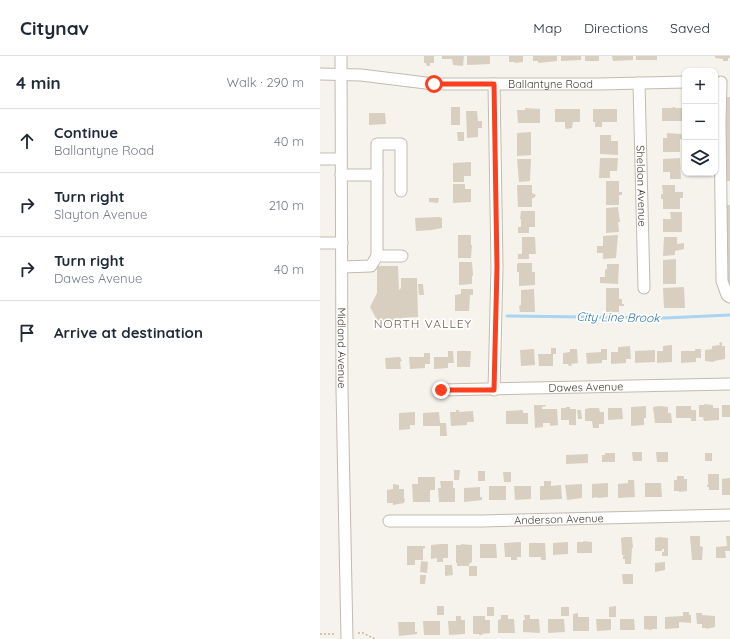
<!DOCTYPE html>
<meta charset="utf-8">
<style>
:root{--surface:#fff;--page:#f2f2f3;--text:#1f2937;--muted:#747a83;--line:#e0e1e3}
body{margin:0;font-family:Quicksand,sans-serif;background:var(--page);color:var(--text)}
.controls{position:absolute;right:12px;top:12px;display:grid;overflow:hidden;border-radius:8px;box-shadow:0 1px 3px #0004}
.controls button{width:36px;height:36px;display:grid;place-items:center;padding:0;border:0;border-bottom:1px solid var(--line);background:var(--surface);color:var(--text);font:20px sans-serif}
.stop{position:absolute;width:12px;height:12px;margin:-9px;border:3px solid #fc3f1d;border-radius:50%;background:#fff}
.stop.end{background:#fc3f1d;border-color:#fff;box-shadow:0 1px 4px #0008}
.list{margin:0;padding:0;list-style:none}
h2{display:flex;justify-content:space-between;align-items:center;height:52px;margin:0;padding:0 16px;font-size:17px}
h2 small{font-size:13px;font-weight:400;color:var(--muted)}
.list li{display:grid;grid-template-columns:26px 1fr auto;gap:12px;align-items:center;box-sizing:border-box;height:64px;padding:0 16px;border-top:1px solid var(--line)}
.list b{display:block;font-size:15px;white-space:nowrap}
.list p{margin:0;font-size:13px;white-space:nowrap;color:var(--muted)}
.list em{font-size:13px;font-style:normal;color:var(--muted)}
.icon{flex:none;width:22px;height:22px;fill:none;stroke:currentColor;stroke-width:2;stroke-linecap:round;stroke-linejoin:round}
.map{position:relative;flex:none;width:410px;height:583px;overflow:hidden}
header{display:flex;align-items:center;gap:24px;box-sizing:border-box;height:56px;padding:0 20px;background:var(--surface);border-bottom:1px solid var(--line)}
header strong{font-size:19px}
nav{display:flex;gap:22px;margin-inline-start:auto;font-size:14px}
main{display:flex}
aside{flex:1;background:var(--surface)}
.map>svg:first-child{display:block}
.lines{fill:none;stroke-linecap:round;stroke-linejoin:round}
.stream{stroke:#a9d4f2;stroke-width:3}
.building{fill:#d8cfc1}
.minor-casing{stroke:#c2bbae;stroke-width:13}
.path{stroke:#c4b79f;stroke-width:1.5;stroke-dasharray:2 2;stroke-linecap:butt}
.minor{stroke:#fff;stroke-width:11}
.route{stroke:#fc3f1d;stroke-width:5}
.labels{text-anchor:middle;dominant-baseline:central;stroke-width:3.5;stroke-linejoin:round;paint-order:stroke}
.street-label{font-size:11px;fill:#4b4439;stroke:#fff}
.water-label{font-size:12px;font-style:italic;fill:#2e7ab2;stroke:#fff}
.neighbourhood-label{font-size:12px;letter-spacing:1px;fill:#6e6250;stroke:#fff}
</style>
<header>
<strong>Citynav</strong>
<nav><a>Map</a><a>Directions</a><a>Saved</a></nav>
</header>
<main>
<aside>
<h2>4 min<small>Walk · 290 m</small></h2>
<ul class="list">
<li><svg class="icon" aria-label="ahead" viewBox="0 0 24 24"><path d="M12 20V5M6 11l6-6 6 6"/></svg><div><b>Continue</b><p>Ballantyne Road</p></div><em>40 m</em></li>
<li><svg class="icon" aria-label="right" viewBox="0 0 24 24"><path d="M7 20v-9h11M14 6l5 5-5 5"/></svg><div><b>Turn right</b><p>Slayton Avenue</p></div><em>210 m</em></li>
<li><svg class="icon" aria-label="right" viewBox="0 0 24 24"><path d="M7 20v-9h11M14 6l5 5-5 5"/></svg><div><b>Turn right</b><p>Dawes Avenue</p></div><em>40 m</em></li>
<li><svg class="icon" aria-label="arrive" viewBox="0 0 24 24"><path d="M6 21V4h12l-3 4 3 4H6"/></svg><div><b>Arrive at destination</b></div></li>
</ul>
</aside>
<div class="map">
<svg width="410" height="583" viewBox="0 0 410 583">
<rect width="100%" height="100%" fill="#f6f3ec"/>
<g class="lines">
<path class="stream" d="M187 260 345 262 410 259"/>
</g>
<path class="building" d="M104 0H114V7H110V10H107L106 7H104Z
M122 0H144L143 10 133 9 132 3H122Z
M147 0H170V8L147 9Z
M189 0H203V6L195 7V6H189Z
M213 0H237V5L218 7V5H213Z
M241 0H261V4L241 5Z
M265 0H279V5H265Z
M292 0H313V4L293 5Z
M316 0H337V4H316Z
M395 0H410V2H408V5H403V3L395 2Z
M404 41H410V125H404V109H407V99H405L406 57H404Z
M131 51H140V69H131Z
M352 51H355V52H365V65H342V52H353Z
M205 52 220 53V67H198L197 54H205Z
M235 53H260V66H253L252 72 246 73 245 71V66H235Z
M273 53H297V66H282V71H275V66H273Z
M146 55H157L158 65H162V72H158V81L147 82Z
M49 57H65L66 68 49 69Z
M137 76H144V85H138Z
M211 76V99L197 100V77Z
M347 77 361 78 362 83H360V96H343V82H347Z
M280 79H291V85H298V99L280 98Z
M280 102H298L297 115H290V122H279Z
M360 102 361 123H350V116H343V103Z
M197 103H211L210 125 199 126Z
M151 106V120H144V126H133V107Z
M286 125H299V136H302V139H299V149H286Z
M133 128H145V133H151V146L133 147Z
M197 129H212V137L216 139 214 142H212V151H198Z
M342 129H355V136H363V142H360V153H343V143H341V138H343Z
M109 142H119L118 147 109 146Z
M404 149H410V232L405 217H408L407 212H406V175H407V165H405Z
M298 151 300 166H298L299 176 286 177V152Z
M201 155H215V171H209V177H198V171H201V163H200Z
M350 156H362V176H343V163H351Z
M119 161 122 162V172L112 174 96 175 95 162Z
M138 179H151V189H152L151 202H138Z
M298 179 296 202 283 203V197H277V190H283V180Z
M202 181H215L216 198H209V203H198V198H202Z
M344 181H357V188L364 187V193L355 195V199L343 200Z
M356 203V228H343V204Z
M139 206H152L153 220H152V228L139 229Z
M198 207H212V216H215V229L199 230V216H197V208Z
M287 208H299L298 228 280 227V221H285V214L287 213Z
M57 210H78L79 234 81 232V222H97L98 261 81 262 78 267 59 268 50 251 57 237Z
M98 228H103L104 239H99Z
M364 231 365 252H344L343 232Z
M286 232H299V243H302V248H304V250H299V256H286Z
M141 233H153V239H150L149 255H135V239L141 238Z
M214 233 215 256H200L199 250 201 249V234Z
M402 286V290H405V303L394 305V306L385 305V294L392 293V290L400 289 399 287Z
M352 289V306L337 307V295H343V290Z
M310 290 311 303H306V307L291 308V296H298V291Z
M231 292H236V298H233V310H219L218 298H231Z
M214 293 215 309 201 310 200 294Z
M250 293H257L258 307 251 308 252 310H249L248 308H243V297L250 296Z
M281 293H287V304H282V307L267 308 266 297 281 296Z
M375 293H381V302H376V306L361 307V295H375Z
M335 294V306L315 307V295Z
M128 295H133L134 307H128V312L114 313V301H128Z
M137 295H151L150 311H137Z
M104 297H110V308H105V312L90 313 89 301H104Z
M80 301 82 305 80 306 81 313H66L65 302Z
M384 348 393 349V352H399V364L384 365 383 361H379V349H384Z
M214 349H226V350L222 351V353H237L238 369 230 370V367H223V371L215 372 214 353H219H214Z
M402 349H410V361H402Z
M326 350V362H324V369L311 370V351Z
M339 350 348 351V357H351L352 367H335L333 351Z
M356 350H371V354H376V365H371V362H356Z
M246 351H250V353H256V369H249V364H241V352H246Z
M270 352H279L280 356H284V368H279V372H273L272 365H265V353Z
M288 352H302L303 363 288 364Z
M136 354H139V356L153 355 154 366H147V369L131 370 130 356H136Z
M203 354V357H208V368H186V355Z
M257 354H261L262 363H258Z
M95 356V369H90V373L79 374V357Z
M119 356 120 367H126L127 380H120V370H103V357Z
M312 396H322V405H313Z
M336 396H348V406H337Z
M285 397H295V406H282V399H285Z
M385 397H392V405H385Z
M268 398V407L246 408V399Z
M134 414H140L139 424H134Z
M158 415H165V425H158Z
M183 416H191V426H184Z
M388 418H399V434H389V431H387V429H388Z
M357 420H364V423H367V435L359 436V435H354V424H357Z
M98 421H115V434H110V446H93L92 428H98Z
M410 422V439H402V423Z
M308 424H314L315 441 298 442V428L308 427Z
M120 425H133V432H135V446H119L118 432H121Z
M224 425H231V430L241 429 242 443 220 444V430H224Z
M288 427V441L277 442V441L272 442V428Z
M325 427H341L342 441H325Z
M73 428 79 429V433H84V443H85L84 447 73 449V447H67V434L73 433Z
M262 428V442L247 444 245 429Z
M169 430H186V444H169Z
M194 430H211V443L195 444Z
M160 431V441H162V444L144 446V432Z
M370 480H380V490L383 491 382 504H372Z
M406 480H410V495H405L406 502H396V491L407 490Z
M305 481H312L313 492H312L311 508H305V503H303V500H305L302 499 301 482Z
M339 481 348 482V500H342V496H344V493H342V495H335V482Z
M263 485 272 486V497H257V486H263Z
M201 486V501H197V504H191V501H185L184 487Z
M248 486V498L233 499V487Z
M209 487H225L226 504H221V501H209Z
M121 488H128V502H123V506H117V502L111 503V489Z
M141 488 152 489V506L149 508V510H137V507H136V489H141Z
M160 488H176L177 502H160Z
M87 490H105V492L103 493V504H95V509H87Z
M101 505 108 506 107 517 100 516Z
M345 506V514L335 516V507Z
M125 509H132L133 519 125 520Z
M149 510H157V520H149Z
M302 518H313V528H303Z
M100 519H106L105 528H100Z
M117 550H124V559H117Z
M296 550V561H289V551Z
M167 551H174V560H167Z
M241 551H249V560H241Z
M363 556H369V559H371V567L359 566V572L345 573V561L363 560Z
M258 557V561H269V575H253V558Z
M376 557H382V559L395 560V571L386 573V572H382V568H377Z
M181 559H188V563H194L195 577H178V564L181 563Z
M204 559H210V563H219L220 577 203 576V564H205Z
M136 560H141V564H145V578L129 579 128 565H136Z
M153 560H165V564H170V577L162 578V579H159V578H153Z
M324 560H337V573H332V574L324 573Z
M228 563H244L245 576 228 577Z
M276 563H291V574L277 575Z
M300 563H314L315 574H300Z
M103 565H120V579H104Z
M78 566H95V576H97V578L79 580Z"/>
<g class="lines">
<g class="minor-casing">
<g id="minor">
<path id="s1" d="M21 0 22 334 27 583"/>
<path id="s2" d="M0 18 41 19 114 28H280L365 26"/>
<path d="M401 26 400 68 402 225 407 239 410 241"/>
<path id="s3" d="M319 27 324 232"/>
<path d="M174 28 177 211 174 334"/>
<path d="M0 103H21"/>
<path d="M21 119H57"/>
<path d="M0 187H22"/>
<path d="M57 200V88H81V135"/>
<path d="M22 211 51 210 57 200H82"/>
<path id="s4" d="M121 334 410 328"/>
<path id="s5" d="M69 465H162L410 459"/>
</g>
</g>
<path class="path" d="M38 577H43L55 583
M0 578H16"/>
<use href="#minor" class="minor"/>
</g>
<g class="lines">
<path class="route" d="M114 28H174L177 211 174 334H121"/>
</g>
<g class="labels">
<g class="street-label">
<text stroke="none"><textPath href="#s2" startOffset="231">Ballantyne Road</textPath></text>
<text stroke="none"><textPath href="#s3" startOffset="103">Sheldon Avenue</textPath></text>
<text stroke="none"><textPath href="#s1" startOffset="292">Midland Avenue</textPath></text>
<text stroke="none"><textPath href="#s4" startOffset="145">Dawes Avenue</textPath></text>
<text stroke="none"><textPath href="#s5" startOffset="170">Anderson Avenue</textPath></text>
</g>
<g class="water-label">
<text transform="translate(298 261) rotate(1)">City Line Brook</text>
</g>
<g class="neighbourhood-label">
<text x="103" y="267">NORTH VALLEY</text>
</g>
</g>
</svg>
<div class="controls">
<button>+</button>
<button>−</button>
<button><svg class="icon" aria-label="layers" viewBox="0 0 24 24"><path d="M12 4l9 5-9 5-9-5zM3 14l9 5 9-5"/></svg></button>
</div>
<div class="stop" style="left:114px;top:28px"></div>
<div class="stop end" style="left:121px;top:334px"></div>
</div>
</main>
